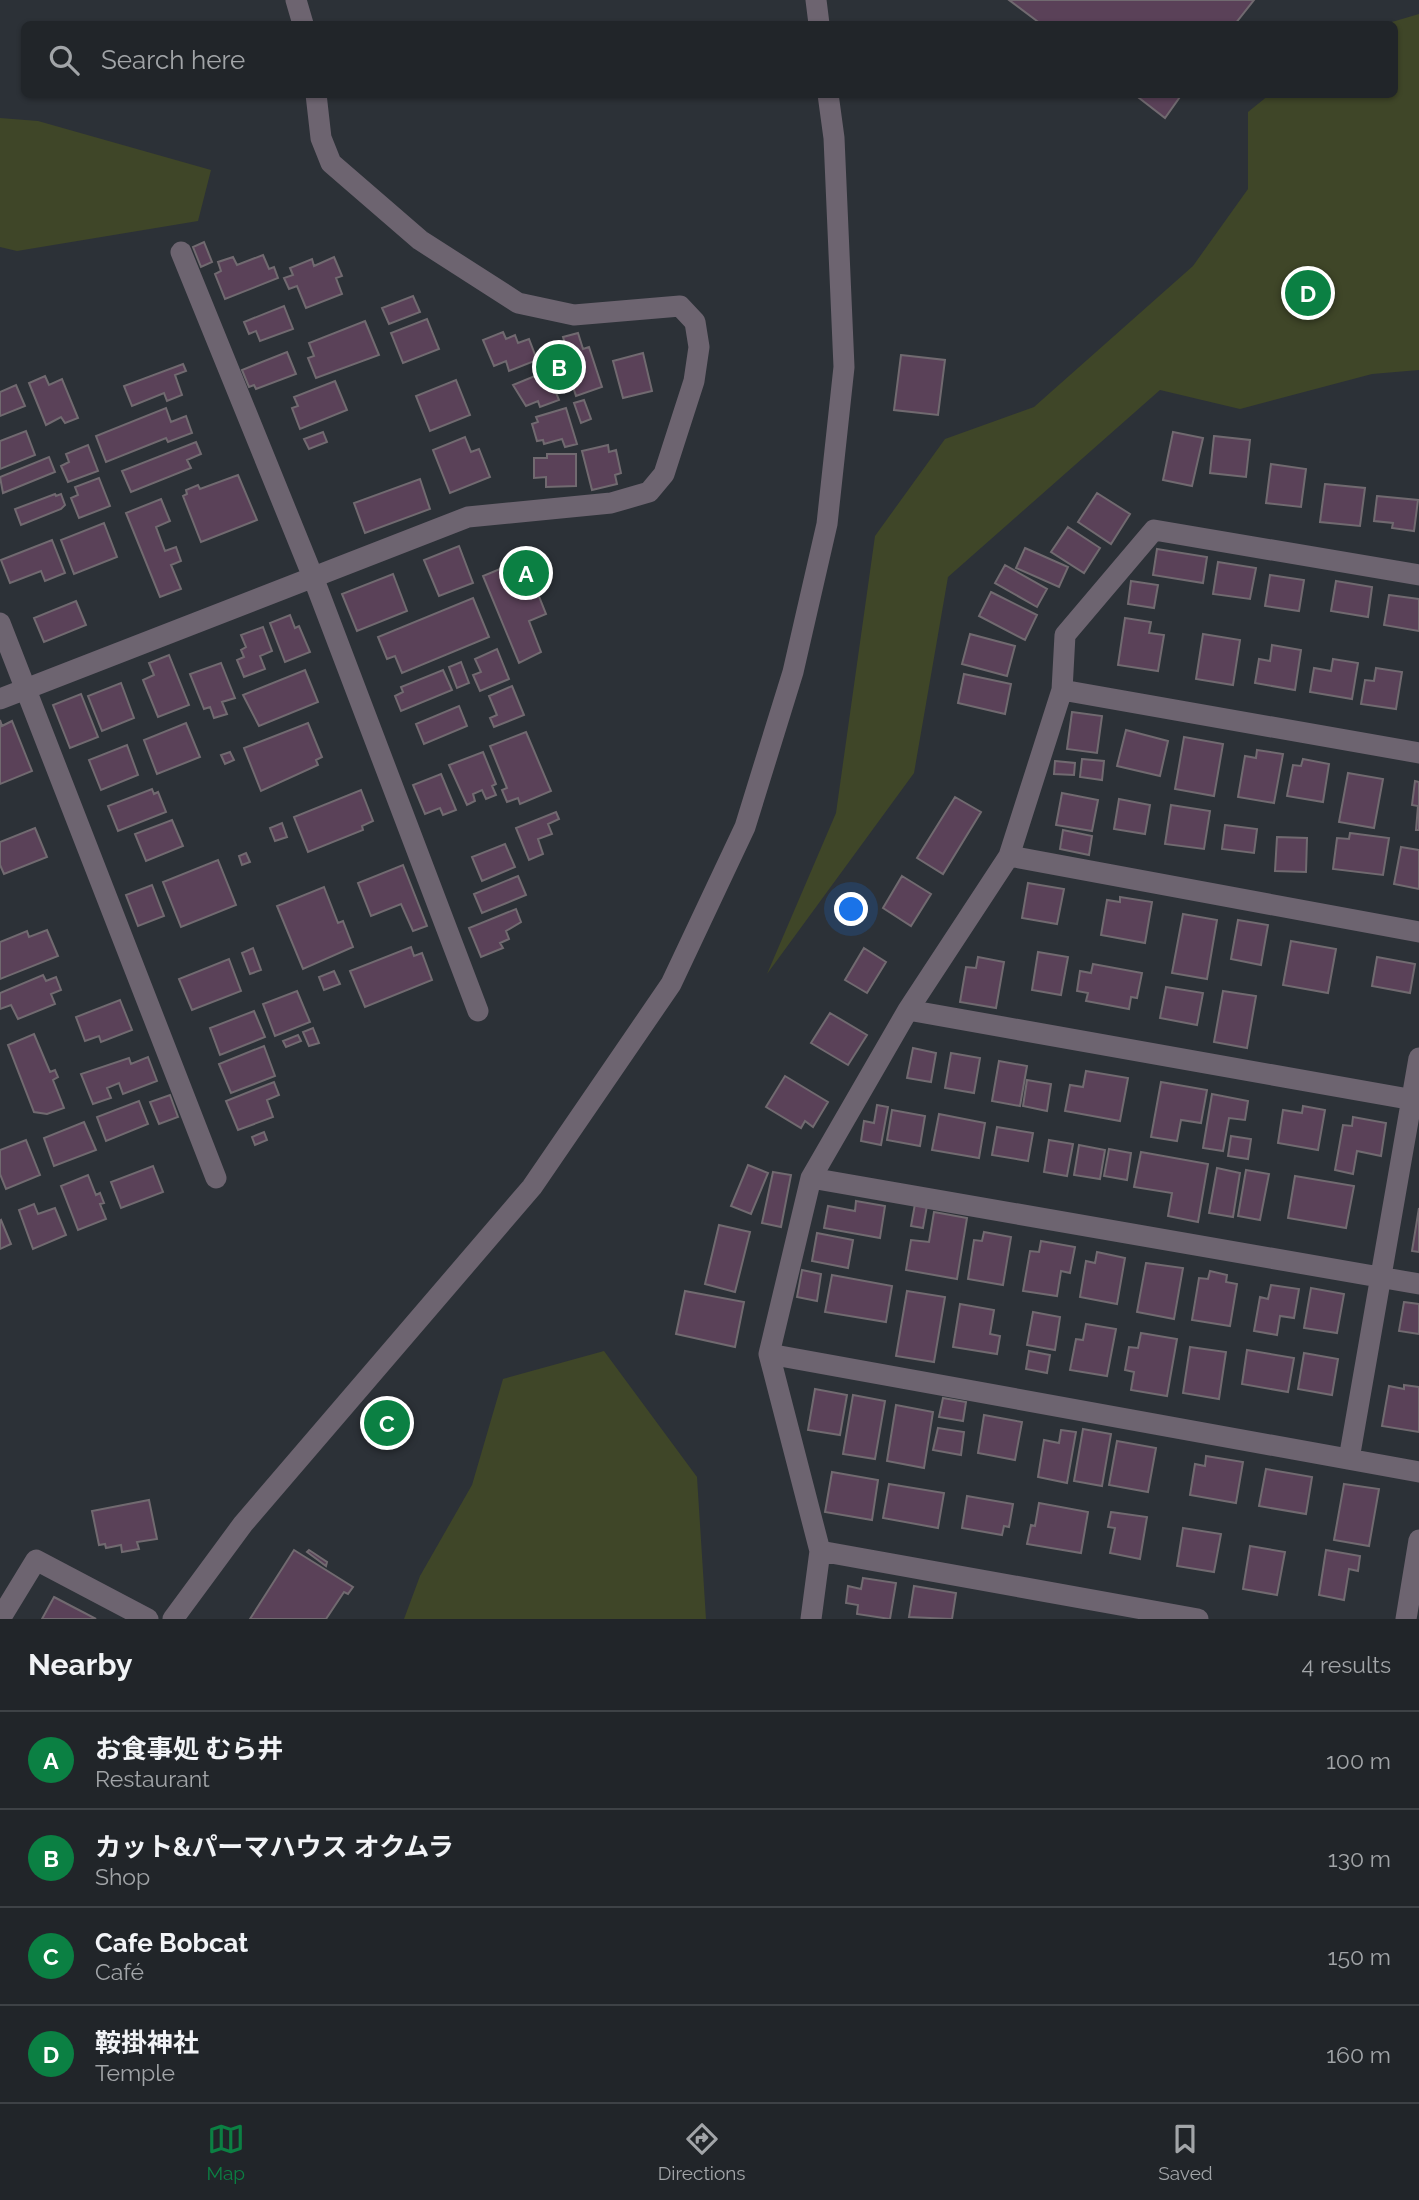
<!DOCTYPE html>
<meta charset="utf-8">
<style>
:root{--surface:#212529;--page:#2d3135;--text:#f1f3f6;--muted:#a2a5a8;--line:#3e4246;--accent:#0b8043}
body{margin:0;font-family:Raleway,"Noto Sans JP",sans-serif;background:var(--page);color:var(--text)}
.you{position:absolute;left:852px;top:910px;width:24px;height:24px;margin:-18px;border:5px solid #fff;border-radius:50%;background:#1a73e8;box-shadow:0 0 0 10px #1a73e833}
.badge{display:grid;place-items:center;width:46px;height:46px;border-radius:50%;background:var(--accent);color:#fff;font-size:23px;font-weight:700}
.pin{position:absolute;translate:-50% -50%;border:4px solid #fff;box-shadow:0 2px 7px #0006}
.list{margin:0;padding:0;list-style:none}
h2{display:flex;justify-content:space-between;align-items:center;height:91px;margin:0;padding:0 28px;font-size:30px}
h2 small{font-size:23px;font-weight:400;color:var(--muted)}
.list li{display:grid;grid-template-columns:46px 1fr auto;gap:21px;align-items:center;box-sizing:border-box;height:98px;padding:0 28px;border-top:2px solid var(--line)}
.list b{display:block;font-size:26px;white-space:nowrap}
.list p{margin:0;font-size:23px;white-space:nowrap;color:var(--muted)}
.list em{font-size:23px;font-style:normal;color:var(--muted)}
.icon{flex:none;width:38px;height:38px;fill:none;stroke:currentColor;stroke-width:2;stroke-linecap:round;stroke-linejoin:round}
.map{position:relative;flex:none;width:1419px;height:1619px;overflow:hidden}
.search{position:absolute;background:var(--surface);box-shadow:0 2px 5px #0004;left:21px;right:21px;top:21px;height:77px;display:flex;align-items:center;gap:18px;box-sizing:border-box;padding:0 24px;border-radius:10px;color:var(--muted);font-size:26px}
.sheet{height:483px;background:var(--surface)}
nav{display:flex;justify-content:space-around;align-items:center;box-sizing:border-box;height:98px;border-top:2px solid var(--line);background:var(--surface);font-size:19px;color:var(--muted)}
nav a{display:grid;justify-items:center;gap:4px}
nav .on{color:var(--accent)}
.map>svg:first-child{display:block}
.green{fill:#3f4628}
.building{fill:#5a4158;stroke:#716a70;stroke-width:2}
.lines{fill:none;stroke-linecap:round;stroke-linejoin:round}
.minor{stroke:#6d6470;stroke-width:21}
</style>
<div class="map">
<svg width="1419" height="1619" viewBox="0 0 1419 1619">
<rect width="100%" height="100%" fill="#2c3137"/>
<path class="green" d="M1419 14V370L1372 374 1240 409 1160 390 948 577 914 773 767 974 836 813 875 536 945 439 1034 407 1193 266 1248 189V112L1269 95 1394 94V24H1385Z
M0 118 38 121 211 170 198 221 17 251 0 247Z
M604 1351 697 1477 706 1619H404L420 1576 472 1485 503 1379Z"/>
<path class="building" d="M1009 0H1254L1235 24H1041Z
M1134 94H1182L1165 118Z
M204 242 212 262 201 267 193 247Z
M263 255 269 269 274 267 278 278 225 299 215 274 221 271 218 262 233 257 237 265Z
M334 257 342 276 336 278 342 294 306 308 297 286 289 289 284 278 293 275 290 268 312 259 314 266Z
M413 296 420 312 389 324 382 308Z
M284 306 293 329 260 341 256 331 249 334 244 322Z
M427 319 439 349 403 363 391 333Z
M365 321 379 355 316 378 308 358 314 356 309 343Z
M503 332 506 339 515 335 518 343 529 339 537 360 509 371 506 361 494 366 483 340Z
M578 333 583 349 589 347 602 387 576 396 563 356 568 354 563 337Z
M287 352 296 374 256 389 254 385 249 387 242 370Z
M643 353 652 391 623 398 613 361Z
M901 355 945 360 938 415 894 410Z
M183 364 186 371 175 375 182 395 167 401 164 393 132 406 124 386Z
M547 371 559 400 540 407 538 401 526 406 513 385Z
M45 376 49 385 62 379 78 418 65 423 61 417 46 425 29 383Z
M456 380 470 415 430 431 416 396Z
M335 381 347 410 300 429 292 408 298 406 294 397Z
M16 385 25 406 0 416V392Z
M584 400 591 419 581 423 574 403Z
M166 408 171 422 186 416 192 433 168 442 166 438 106 462 96 436Z
M566 408 577 444 565 447 562 439 544 444 543 440 537 441 532 424 538 422 536 417Z
M26 431 35 455 0 469V441Z
M323 432 327 442 309 449 304 439Z
M1173 432 1203 438 1192 486 1163 480Z
M1214 436 1250 440 1246 477 1210 473Z
M465 437 471 452 479 449 490 477 450 493 433 450Z
M196 442 201 454 187 460 191 468 131 492 122 471Z
M88 445 98 471 68 482 61 466 69 462 66 454Z
M608 445 609 452 616 450 621 473 615 475 617 484 592 490 582 451Z
M547 454H576V486L546 487V477L534 478V458H547Z
M49 457 55 472 3 493 0 477Z
M1271 464 1306 469 1301 507 1266 503Z
M238 475 257 520 201 542 183 496 187 494 186 490 198 485 200 489Z
M99 478 110 506 79 518 71 498 78 495 75 487Z
M420 479 430 509 365 533 354 503Z
M1325 484 1365 488 1360 526 1320 522Z
M1097 493 1130 514 1111 544 1078 522Z
M55 494 56 496 61 494 65 505 61 509 21 525 15 509Z
M1377 496 1418 500 1414 531 1392 528 1393 523 1374 521Z
M161 499 170 521 156 527 165 551 176 547 181 561 171 565 181 589 160 597 126 513Z
M104 523 117 557 74 574 61 540Z
M1068 527 1100 548 1084 573 1051 552Z
M52 540 65 573 45 581 41 571 10 583 1 560Z
M459 546 473 583 439 596 424 560Z
M1025 548 1068 567 1059 587 1016 568Z
M1157 549 1207 557 1203 583 1153 575Z
M524 559 546 614 529 621 541 652 519 663 483 576Z
M1218 562 1256 568 1250 599 1213 594Z
M1005 565 1047 589 1037 607 995 583Z
M393 574 407 611 357 631 342 594Z
M1270 575 1304 580 1299 611 1265 606Z
M1131 581 1158 585 1154 608 1128 604Z
M1336 581 1372 587 1368 617 1331 611Z
M991 592 1037 615 1025 640 979 616Z
M1389 595 1419 599V631L1384 625Z
M473 598 489 637 402 673 395 656 387 659 378 637Z
M76 601 86 625 44 642 34 618Z
M290 615 295 628 299 626 310 652 285 662 270 623Z
M1125 618 1151 622 1149 633 1164 635 1158 671 1118 665Z
M263 627 272 651 260 656 265 669 244 677 237 660 244 657 241 650 246 647 241 635Z
M970 634 1015 646 1007 676 962 664Z
M1203 634 1240 640 1233 685 1196 679Z
M1272 645 1301 650 1295 690 1255 683 1259 659 1270 661Z
M497 649 509 679 480 691 473 675 481 672 475 659Z
M169 655 189 705 158 717 143 680 154 675 149 663Z
M1333 659 1358 663 1352 699 1310 692 1314 668 1331 671Z
M461 662 469 683 457 688 449 667Z
M221 663 235 698 222 702 227 714 214 718 210 707 204 709 190 674Z
M1376 668 1402 672 1396 709 1361 704 1365 680 1374 681Z
M305 670 318 702 259 726 243 695Z
M443 670 452 690 401 711 395 696 403 692 401 687Z
M964 674 1011 684 1005 714 958 703Z
M121 683 134 718 102 731 88 696Z
M512 686 524 715 494 727 490 718 497 715 489 696Z
M81 694 98 737 70 748 53 705Z
M459 706 467 726 424 744 416 724Z
M1072 712 1102 716 1097 753 1067 749Z
M0 720 2 726 12 721 32 771 0 784Z
M186 723 200 757 157 774 144 740Z
M308 723 322 757 316 760 318 765 261 791 244 748Z
M1126 730 1168 741 1160 776 1117 766Z
M526 732 551 791 520 804 518 798 507 802 502 790 507 788 490 746Z
M1184 737 1223 744 1214 796 1175 789Z
M127 745 138 775 101 790 89 760Z
M1257 750 1283 754 1274 803 1238 797 1245 756 1256 758Z
M230 752 234 760 225 764 221 755Z
M483 752 496 784 492 786 496 795 486 799 482 790 473 794 475 801 467 805 449 765Z
M1082 759 1104 761 1102 780 1080 777Z
M1303 759 1329 764 1323 802 1287 796 1293 765 1301 766Z
M1055 761 1075 763 1074 775 1054 774Z
M1348 773 1383 779 1374 828 1339 822Z
M441 774 456 810 443 815 440 808 425 814 413 785Z
M1415 781 1419 782V830H1416L1418 806 1412 805Z
M152 789 154 794 158 792 166 812 118 831 108 806Z
M361 790 373 821 362 826 363 830 308 852 294 817Z
M1062 793 1098 800 1092 831 1056 825Z
M955 797 981 812 943 874 917 858Z
M1119 799 1150 805 1145 834 1114 829Z
M1171 805 1210 811 1204 849 1165 844Z
M556 812 559 819 548 824 552 834 538 839 543 854 529 860 516 828Z
M172 820 183 846 146 861 135 834Z
M282 823 287 837 275 841 270 828Z
M1225 825 1257 829 1254 853 1222 849Z
M35 828 47 857 4 874 0 865V842Z
M1063 830 1092 836 1089 855 1060 849Z
M1350 833 1389 838 1383 875 1333 869 1337 838 1349 839Z
M1277 837 1307 838 1306 872 1275 871Z
M505 844 515 867 482 881 472 857Z
M1401 847 1419 850V889L1394 884Z
M246 853 250 862 242 865 239 856Z
M218 860 236 905 181 927 163 882Z
M403 865 427 926 413 931 401 904 371 916 358 883Z
M518 876 526 895 482 913 474 894Z
M902 876 931 894 911 926 883 908Z
M1028 883 1064 889 1057 924 1022 918Z
M152 885 164 916 138 926 126 895Z
M324 887 338 923 343 921 353 947 303 969 277 906Z
M1120 897 1152 902 1145 943 1101 935 1107 900 1120 902Z
M516 909 521 922 506 931 509 939 500 943 503 948 481 957 469 928Z
M1183 914 1217 920 1207 979 1172 973Z
M1238 920 1268 925 1261 965 1231 959Z
M47 930 58 956 0 979V942L27 931 29 937Z
M1291 941 1336 949 1328 993 1283 985Z
M411 947 414 956 422 953 432 980 365 1007 350 971Z
M253 948 261 970 250 974 242 953Z
M864 948 886 962 867 993 845 980Z
M1038 952 1068 957 1061 995 1032 990Z
M978 957 1004 962 996 1008 960 1002 966 967 976 968Z
M1377 957 1415 964 1410 993 1372 986Z
M229 959 241 991 192 1010 179 979Z
M1093 964 1142 973 1137 998 1131 997 1129 1009 1086 1001 1088 993 1077 991 1080 971 1091 973Z
M334 971 340 984 324 990 319 977Z
M43 975 46 981 56 977 61 990 51 994 55 1004 18 1019 11 1005 0 1009V993Z
M1166 987 1203 993 1197 1025 1160 1018Z
M297 991 310 1022 275 1036 263 1004Z
M1223 991 1256 996 1247 1048 1214 1042Z
M120 1000 132 1030 101 1042 99 1036 85 1041 76 1017Z
M254 1011 265 1037 220 1055 210 1028Z
M830 1013 867 1035 848 1065 811 1043Z
M313 1028 319 1043 309 1046 303 1032Z
M34 1034 50 1072 55 1070 58 1077 53 1080 64 1108 47 1114 34 1112 8 1045Z
M298 1035 301 1041 286 1047 283 1041Z
M264 1046 275 1076 231 1093 219 1064Z
M913 1048 936 1053 931 1082 907 1078Z
M951 1053 980 1058 974 1093 945 1088Z
M148 1057 157 1081 123 1094 119 1083 107 1088 111 1098 93 1104 81 1074 129 1058 131 1064Z
M999 1061 1027 1066 1020 1106 992 1101Z
M1086 1071 1128 1078 1120 1121 1065 1111 1070 1085 1083 1087Z
M785 1076 828 1102 813 1127 805 1121 801 1128 766 1107Z
M1027 1080 1051 1084 1047 1111 1023 1106Z
M274 1082 279 1095 267 1100 273 1117 238 1130 226 1101Z
M1161 1082 1207 1090 1201 1123 1181 1120 1177 1141 1151 1137Z
M1212 1094 1248 1101 1245 1120 1229 1118 1223 1151 1203 1148Z
M170 1095 178 1117 159 1124 150 1102Z
M139 1101 148 1124 106 1141 97 1117Z
M877 1105 888 1107 881 1145 861 1141 864 1121 874 1123Z
M1303 1106 1325 1110 1318 1150 1278 1143 1283 1110 1302 1113Z
M892 1110 925 1116 920 1146 887 1140Z
M939 1114 985 1123 979 1158 932 1150Z
M1353 1117 1386 1123 1381 1156 1357 1151 1353 1174 1335 1170 1343 1125 1352 1126Z
M84 1122 96 1150 54 1166 44 1138Z
M997 1127 1033 1133 1028 1161 992 1155Z
M264 1132 267 1140 255 1145 252 1137Z
M1231 1136 1251 1139 1248 1159 1228 1156Z
M26 1140 40 1175 6 1189 0 1174V1150Z
M1049 1140 1073 1144 1067 1176 1044 1172Z
M1079 1145 1105 1150 1100 1179 1074 1175Z
M1109 1149 1131 1153 1127 1180 1104 1176Z
M1141 1152 1208 1164 1198 1222 1168 1216 1172 1193 1134 1187Z
M748 1165 768 1173 751 1214 731 1206Z
M153 1166 163 1192 121 1208 111 1182Z
M1217 1168 1240 1173 1233 1217 1209 1213Z
M1246 1170 1269 1174 1260 1220 1238 1216Z
M773 1172 791 1175 781 1227 762 1223Z
M88 1175 96 1195 100 1193 104 1203 100 1204 106 1219 78 1230 61 1186Z
M1295 1176 1354 1186 1346 1228 1288 1218Z
M856 1201 885 1206 880 1238 824 1228 828 1206 855 1211Z
M34 1204 38 1214 55 1208 66 1235 33 1249 19 1210Z
M915 1204 927 1206 923 1228 911 1226Z
M1419 1208V1252L1412 1251Z
M934 1212 967 1218 957 1279 906 1270 911 1240 929 1242Z
M1 1220 11 1244 0 1249V1221Z
M719 1225 750 1232 735 1292 705 1284Z
M984 1232 1011 1237 1003 1285 968 1279 974 1240 982 1241Z
M817 1233 853 1240 848 1268 812 1261Z
M1041 1241 1075 1247 1070 1273 1061 1271 1057 1296 1023 1291 1030 1251 1039 1252Z
M1097 1252 1125 1258 1117 1304 1080 1297 1086 1261 1095 1263Z
M1146 1263 1183 1268 1174 1319 1137 1312Z
M802 1270 821 1274 817 1301 797 1297Z
M1210 1271 1227 1275 1226 1282 1237 1284 1230 1326 1192 1320 1199 1278 1208 1279Z
M832 1275 892 1286 886 1322 825 1312Z
M1271 1285 1299 1289 1294 1318 1280 1316 1277 1335 1254 1331 1260 1297 1268 1299Z
M1311 1288 1344 1294 1337 1333 1304 1328Z
M685 1291 744 1302 735 1347 676 1334Z
M907 1291 945 1297 934 1362 896 1356Z
M1404 1302 1419 1304V1334L1399 1331Z
M960 1304 994 1310 990 1334 1000 1336 997 1354 953 1347Z
M1033 1312 1060 1317 1055 1350 1027 1345Z
M1086 1324 1116 1329 1107 1376 1070 1370 1076 1339 1083 1340Z
M1141 1333 1177 1339 1167 1396 1131 1390 1134 1372 1125 1370 1129 1347 1138 1348Z
M1190 1347 1226 1352 1219 1399 1183 1393Z
M1247 1350 1294 1358 1288 1392 1242 1384Z
M1029 1351 1050 1355 1047 1373 1026 1369Z
M1304 1353 1338 1359 1332 1395 1298 1389Z
M1404 1385 1419 1387V1432L1382 1426 1389 1386 1404 1389Z
M815 1389 847 1395 840 1435 808 1430Z
M853 1395 885 1401 875 1459 843 1454Z
M943 1398 966 1402 963 1421 939 1417Z
M896 1405 933 1412 924 1468 887 1461Z
M984 1415 1022 1422 1015 1460 978 1453Z
M938 1428 964 1432 961 1455 933 1450Z
M1083 1429 1111 1434 1102 1486 1074 1481Z
M1061 1430 1076 1432 1067 1483 1038 1477 1044 1440 1059 1443Z
M1117 1441 1156 1448 1148 1492 1109 1485Z
M1206 1456 1243 1462 1236 1503 1190 1495 1195 1464 1205 1466Z
M1266 1469 1312 1477 1306 1514 1259 1506Z
M832 1472 878 1480 872 1520 825 1512Z
M889 1484 944 1493 938 1528 883 1518Z
M1344 1484 1379 1489 1369 1546 1334 1540Z
M967 1496 1013 1504 1009 1527 1004 1526 1002 1535 962 1528Z
M149 1500 157 1539 137 1542 139 1549 122 1552 121 1545 106 1548 105 1544 99 1545 92 1511Z
M1039 1503 1088 1512 1081 1553 1027 1544 1031 1525 1035 1526Z
M1111 1512 1147 1517 1140 1559 1110 1553 1115 1528 1108 1527Z
M1183 1528 1221 1534 1214 1572 1177 1566Z
M1250 1546 1285 1552 1277 1595 1243 1589Z
M294 1550 353 1587 348 1594 344 1592 326 1619H250Z
M309 1550 327 1562 326 1566 307 1552Z
M1326 1550 1360 1556 1358 1571 1349 1569 1344 1600 1319 1595Z
M863 1578 896 1583 890 1619 857 1614 858 1605 846 1603 848 1586 861 1589Z
M914 1586 956 1593 952 1619 909 1617Z
M54 1597 96 1619H42Z"/>
<g class="lines">
<path class="minor" d="M296 0 303 24
M816 0 819 24
M181 252 313 577 478 1011
M0 623 216 1178
M1062 690 1419 753
M0 699 468 517 611 503 649 492 664 474 694 381 699 347 695 322 680 306 574 315 518 303 420 240 331 163 321 138 316 94
M1009 856 1419 932
M908 1010 1419 1101
M811 1178 1419 1284
M769 1354 1419 1472
M1349 1459 1419 1058
M820 1551 1198 1619
M0 1619 36 1560 148 1619
M173 1619 243 1524 532 1187 671 984 745 827 793 672 827 524 844 367 834 138 828 94
M811 1619 820 1551 769 1354 811 1178 908 1010 1009 856 1062 690 1065 635 1154 530 1419 575
M1406 1619 1419 1540"/>
</g>
</svg>
<div class="you"></div>
<div class="pin badge" style="left:526px;top:573px">A</div>
<div class="pin badge" style="left:559px;top:367px">B</div>
<div class="pin badge" style="left:387px;top:1423px">C</div>
<div class="pin badge" style="left:1308px;top:293px">D</div>
<div class="search"><svg class="icon" aria-label="search" viewBox="0 0 24 24"><circle cx="10" cy="10" r="6"/><path d="M15 15l6 6"/></svg>Search here</div>
</div>
<section class="sheet">
<h2>Nearby<small>4 results</small></h2>
<ul class="list">
<li><span class="badge">A</span><div><b>お食事処 むら井</b><p>Restaurant</p></div><em>100 m</em></li>
<li><span class="badge">B</span><div><b>カット&amp;パーマハウス オクムラ</b><p>Shop</p></div><em>130 m</em></li>
<li><span class="badge">C</span><div><b>Cafe Bobcat</b><p>Café</p></div><em>150 m</em></li>
<li><span class="badge">D</span><div><b>鞍掛神社</b><p>Temple</p></div><em>160 m</em></li>
</ul>
</section>
<nav>
<a class="on"><svg class="icon" aria-label="map" viewBox="0 0 24 24"><path d="M3 6l6-2 6 2 6-2v14l-6 2-6-2-6 2zM9 4v14M15 6v14"/></svg>Map</a>
<a><svg class="icon" aria-label="directions" viewBox="0 0 24 24"><path d="M12 3l9 9-9 9-9-9zM9 14v-3h6M13 9l2 2-2 2"/></svg>Directions</a>
<a><svg class="icon" aria-label="saved" viewBox="0 0 24 24"><path d="M7 4h10v16l-5-4-5 4z"/></svg>Saved</a>
</nav>
